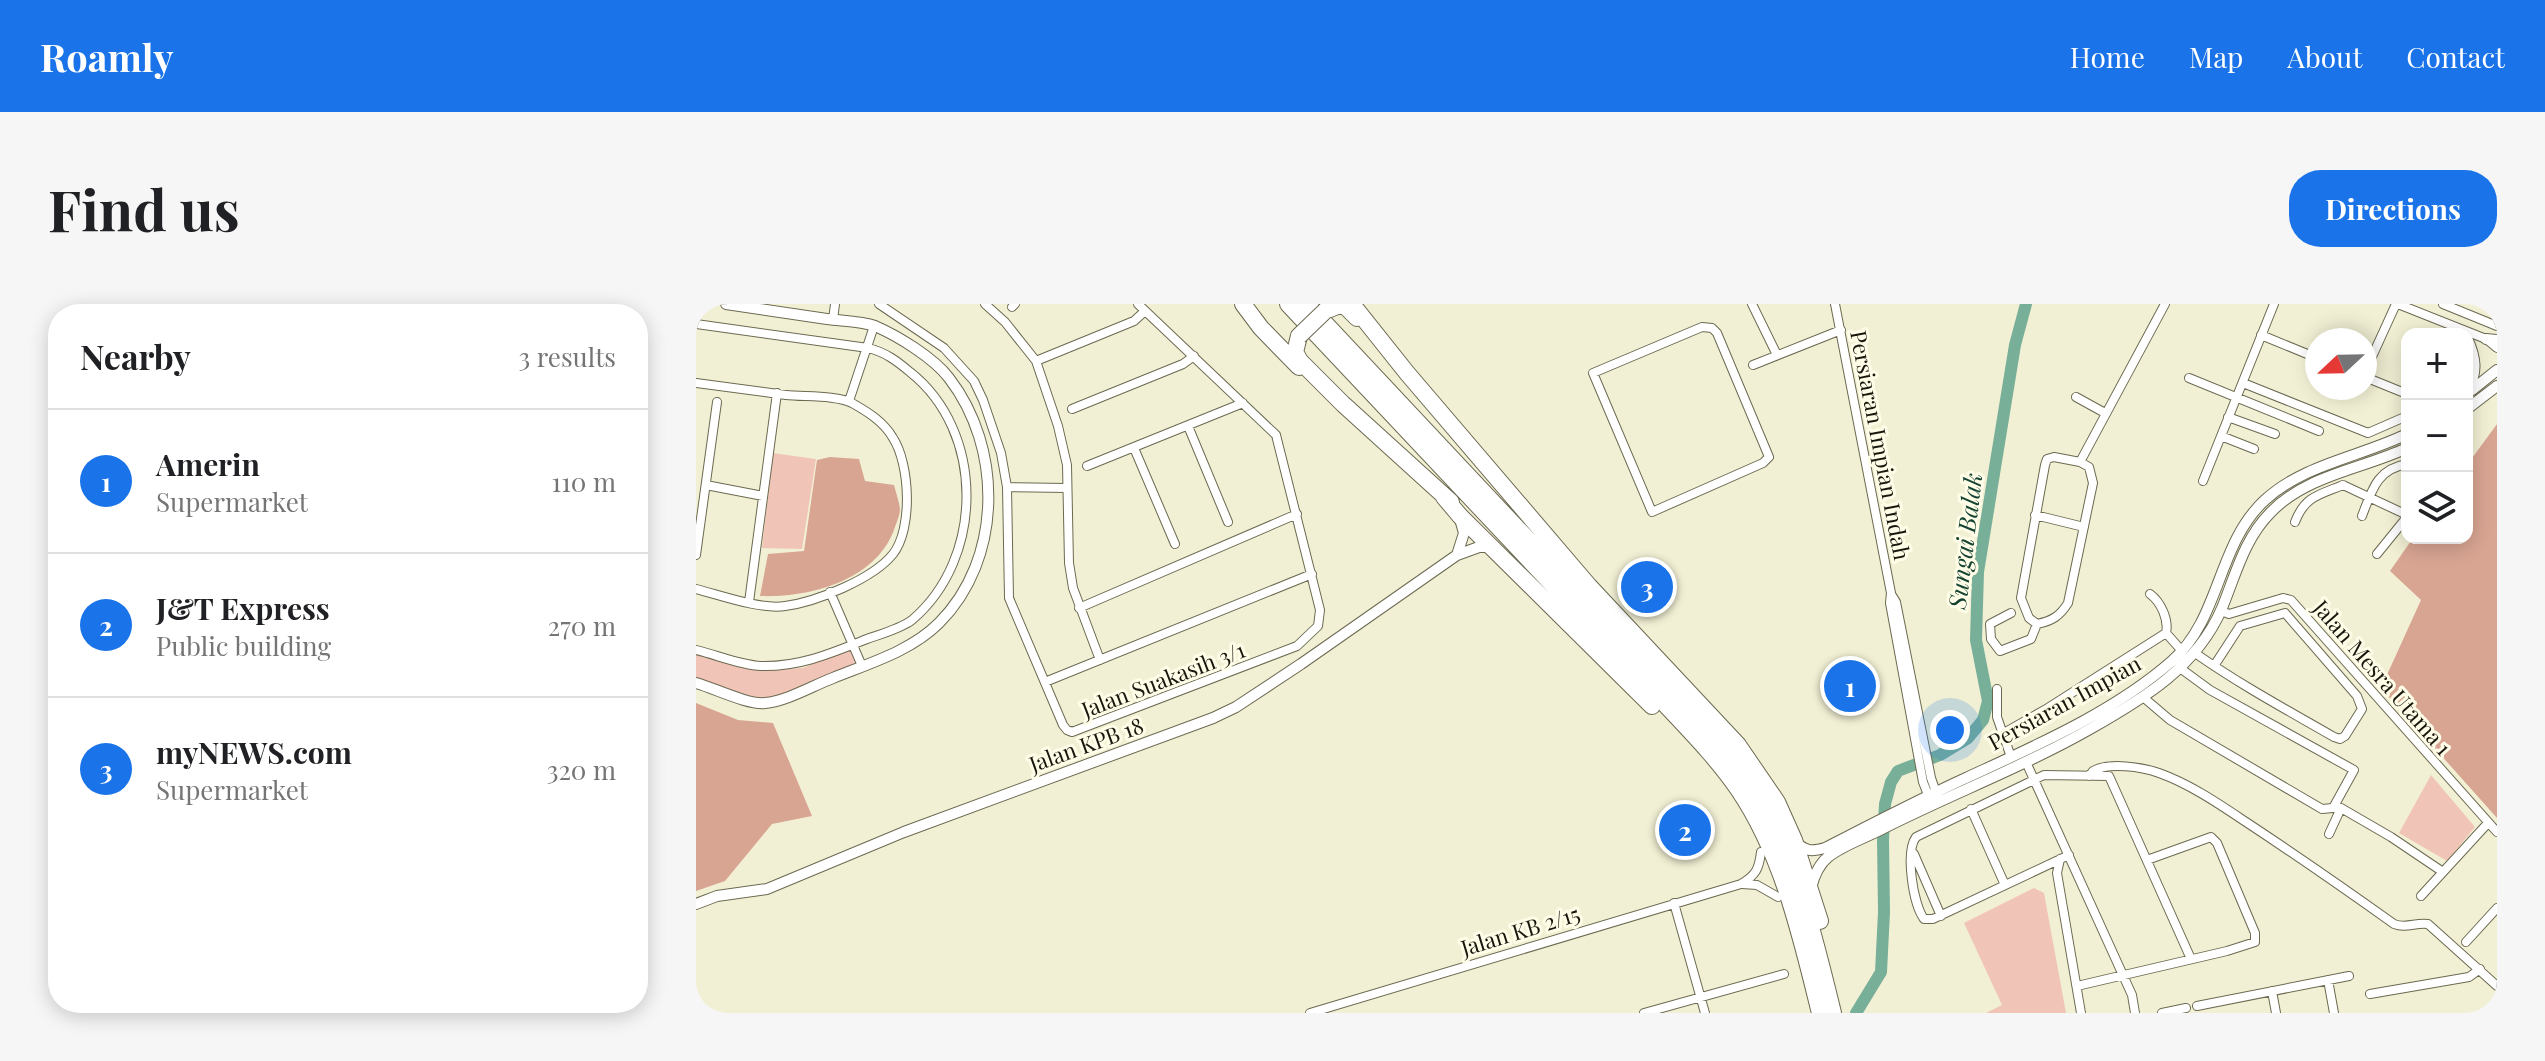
<!DOCTYPE html>
<meta charset="utf-8">
<style>
:root{--surface:#fff;--page:#f6f6f6;--text:#202124;--muted:#757577;--line:#e0e0e0;--accent:#1a73e8}
body{margin:0;font-family:"Playfair Display",serif;background:var(--page);color:var(--text)}
.controls{position:absolute;right:24px;top:24px;display:grid;overflow:hidden;border-radius:16px;box-shadow:0 4px 20px #0003}
.controls button{width:72px;height:72px;display:grid;place-items:center;padding:0;border:0;border-bottom:2px solid var(--line);background:var(--surface);color:var(--text);font:40px sans-serif}
.compass{position:absolute;left:1609px;top:24px;width:72px;height:72px;border-radius:50%;background:var(--surface);box-shadow:0 4px 20px #0003;rotate:248deg}
.you{position:absolute;left:1254px;top:426px;width:28px;height:28px;margin:-20px;border:6px solid #fff;border-radius:50%;background:#1a73e8;box-shadow:0 0 0 12px #1a73e833}
.badge{display:grid;place-items:center;width:52px;height:52px;border-radius:50%;background:var(--accent);color:#fff;font-size:26px;font-weight:700}
.pin{position:absolute;translate:-50% -50%;border:4px solid #fff;box-shadow:0 2px 8px #0006}
.list{margin:0;padding:0;list-style:none}
h2{display:flex;justify-content:space-between;align-items:center;height:104px;margin:0;padding:0 32px;font-size:34px}
h2 small{font-size:26px;font-weight:400;color:var(--muted)}
.list li{display:grid;grid-template-columns:52px 1fr auto;gap:24px;align-items:center;box-sizing:border-box;height:144px;padding:0 32px;border-top:2px solid var(--line)}
.list b{display:block;font-size:30px;white-space:nowrap}
.list p{margin:0;font-size:26px;white-space:nowrap;color:var(--muted)}
.list em{font-size:26px;font-style:normal;color:var(--muted)}
.icon{flex:none;width:44px;height:44px;fill:none;stroke:currentColor;stroke-width:2;stroke-linecap:round;stroke-linejoin:round}
.map{position:relative;flex:none;width:1801px;height:709px;overflow:hidden;border-radius:32px}
header{display:flex;align-items:center;gap:48px;box-sizing:border-box;height:112px;padding:0 40px;background:var(--accent);color:#fff}
header strong{font-size:38px}
nav{display:flex;gap:44px;margin-inline-start:auto;font-size:28px}
.intro{display:flex;align-items:center;justify-content:space-between;box-sizing:border-box;height:192px;padding:0 48px}
h1{margin:0;font-size:56px}
.button{padding:20px 36px;border-radius:32px;background:var(--accent);color:#fff;font-size:28px;font-weight:700}
main{display:flex;gap:48px;padding:0 48px}
aside{flex:1;background:var(--surface);border-radius:32px;box-shadow:0 4px 20px #0003}
.map>svg:first-child{display:block}
.green{fill:#f0c5b7}
.forest{fill:#d9a593}
.lines{fill:none;stroke-linecap:round;stroke-linejoin:round}
.river{stroke:#78af98;stroke-width:12}
.minor-casing{stroke:#6c6951;stroke-width:10}
.tertiary-casing{stroke:#6c6951;stroke-width:12}
.motorway-casing{stroke:#6c6951;stroke-width:18}
.minor{stroke:#fff;stroke-width:8}
.tertiary{stroke:#fff;stroke-width:10}
.motorway{stroke:#fff;stroke-width:16}
.motorway-bridge-casing{stroke:#6c6951;stroke-width:18;stroke-linecap:butt}
.motorway-bridge{stroke:#fff;stroke-width:16}
.labels{text-anchor:middle;dominant-baseline:central;stroke-width:6;stroke-linejoin:round;paint-order:stroke}
.street-label{font-size:22px;fill:#18170d;stroke:#fffde7}
.water-label{font-size:24px;font-style:italic;fill:#154333;stroke:#fffde7}
</style>
<header>
<strong>Roamly</strong>
<nav><a>Home</a><a>Map</a><a>About</a><a>Contact</a></nav>
</header>
<div class="intro"><h1>Find us</h1><a class="button">Directions</a></div>
<main>
<aside>
<h2>Nearby<small>3 results</small></h2>
<ul class="list">
<li><span class="badge">1</span><div><b>Amerin</b><p>Supermarket</p></div><em>110 m</em></li>
<li><span class="badge">2</span><div><b>J&amp;T Express</b><p>Public building</p></div><em>270 m</em></li>
<li><span class="badge">3</span><div><b>myNEWS.com</b><p>Supermarket</p></div><em>320 m</em></li>
</ul>
</aside>
<div class="map">
<svg width="1801" height="709" viewBox="0 0 1801 709">
<rect width="100%" height="100%" fill="#f2f0d4"/>
<path class="green" d="M77 149 120 155 106 245 66 244Z
M155 344 161 361 67 397 0 375V351L61 366 107 364Z
M1735 471 1779 523 1751 557 1703 529Z
M1338 584 1348 589 1370 709H1290L1306 701 1268 619Z"/>
<path class="forest" d="M1801 120V514L1685 384 1725 296 1694 267 1717 234H1771V161Z
M134 153 163 155 169 177 198 181C200 189 203 197 204 205 204 211 201 217 199 223 182 276 114 294 64 292L72 250 108 247 121 156Z
M0 399 42 416 77 419 116 512 76 520 29 577 0 587Z"/>
<g class="lines">
<path class="river" d="M1160 709 1185 668 1188 608 1187 536 1189 500 1195 478 1202 467 1244 451 1272 434 1287 416 1292 397 1280 336 1282 268 1319 41 1330 0"/>
<g class="minor-casing">
<path id="minor" d="M183 0 248 44 278 77 287 96 305 149 311 183 313 294 367 421 371 426 376 428 601 342 622 322 624 306 580 131 442 0
M289 0 309 18 340 57 362 122 371 161 373 259 377 284 404 356
M1056 0 1081 51
M1139 0 1195 289 1194 299 1227 478 1234 496
M1702 0 1790 35 1801 44
M1747 0 1801 22
M316 3 319 0
M137 16 139 0
M0 20 172 44C189 48 201 57 214 68 289 127 289 254 216 316 204 325 185 330 171 335 136 349 104 363 65 362 44 361 21 351 0 346
M1006 23 1016 24 1021 29 1073 153 1067 159 956 208 897 69Z
M1565 31 1621 54
M340 57 438 17 449 7
M1057 61 1145 26
M1669 68 1700 0
M1669 73 1711 90
M1493 74 1623 127
M0 79C30 83 60 87 90 91 108 93 141 91 156 99 172 108 188 118 197 134 214 160 217 225 197 250 177 275 120 298 89 302 65 306 24 291 0 285
M1547 79 1672 129 1711 112
M1380 93 1409 109
M153 97 178 22
M376 105 487 60 498 52
M1532 113 1579 130
M492 122 532 218
M1525 132 1558 145
M438 144 479 240
M1358 153 1384 158 1393 163 1397 179 1372 299C1364 312 1356 317 1341 320L1333 314 1325 294 1349 161 1351 155Z
M1384 158 1469 0
M391 162 547 99
M1507 177 1578 0
M10 181 67 192
M1647 181 1711 211
M311 183 371 184
M1339 211 1388 223
M1666 212C1676 186 1681 165 1711 160
M1599 218C1609 192 1623 191 1647 181
M1681 250 1711 213
M0 251 21 98
M134 288 166 362
M1195 290 1200 298 1235 474 1241 491
M53 298 81 89
M383 304 601 210
M1525 307 1533 310 1587 294 1595 296 1801 528
M1315 309 1294 320 1295 335 1304 347 1335 335 1341 320
M1470 329 1486 347
M1499 349C1543 380 1591 406 1638 433L1644 435 1649 432 1666 405 1661 392 1589 309 1544 322 1518 362
M349 378 616 270
M1301 385V413L1315 453
M1447 393 1474 416 1626 505 1637 504 1658 466 1514 386 1484 364
M1306 430 1352 404 1470 329C1473 316 1465 298 1454 290
M1330 458 1436 691 1439 709
M1393 472 1397 467C1413 458 1446 463 1463 469 1494 480 1523 500 1550 518 1600 551 1649 585 1698 620 1710 625 1720 618 1732 620L1801 682
M1275 505 1309 581
M1633 530 1645 504 1695 533 1747 568
M1218 550 1245 612
M1373 551 1237 615H1228C1217 600 1209 548 1220 533L1348 471 1413 472 1495 655
M1364 555 1361 569 1385 709
M1046 580 1061 581 1082 593
M1725 592 1792 519
M978 599 1009 709
M1770 638 1801 604
M1632 676 1638 709
M1381 682 1531 647 1559 638V629L1521 539 1515 533 1451 556
M1576 687 1580 709
M1674 690 1773 673 1784 665
M1501 702 1653 672
M614 709 1045 580C1060 571 1063 565 1065 548
M948 709 1088 670
M1466 709 1490 704"/>
</g>
<g class="tertiary-casing">
<path id="tertiary" d="M1771 34C1780 54 1782 68 1771 88
M1790 35 1801 36
M1776 86 1801 66
M1771 105 1801 82
M761 251 768 229 764 215
M0 379C18 384 52 401 69 399 91 397 116 382 137 374 174 359 215 347 243 319 307 255 307 144 253 74 238 54 202 32 179 22 165 17 146 17 131 15 97 10 63 5 30 0
M1099 538C1110 547 1115 548 1129 544 1176 520 1222 496 1270 474 1339 442 1418 408 1476 357 1525 314 1521 240 1569 196 1608 160 1664 153 1711 130
M1115 584C1118 572 1122 561 1132 553 1147 541 1169 534 1186 525 1255 490 1327 463 1394 425 1447 395 1501 363 1526 304 1540 270 1548 235 1575 208 1611 171 1666 165 1711 144
M0 600 21 592 71 585 208 528 517 414 540 403 605 360 761 251 783 243H796"/>
</g>
<g class="motorway-casing">
<path id="motorway" d="M547 0 565 24 603 63
M592 0 966 397C992 425 1020 453 1042 485 1087 551 1105 633 1124 709
M611 0 975 388C1002 418 1032 447 1055 480 1099 549 1118 631 1137 709
M656 0 711 69 893 282 1042 441 1081 498 1098 536 1124 617
M629 7 641 2H649L661 14
M603 32 599 48 604 57 647 100 755 198
M748 193 764 212 956 402"/>
</g>
<use href="#minor" class="minor"/>
<use href="#tertiary" class="tertiary"/>
<use href="#motorway" class="motorway"/>
<g class="motorway-bridge-casing">
<path id="motorway-bridge" d="M603 32 629 7"/>
</g>
<use href="#motorway-bridge" class="motorway-bridge"/>
</g>
<g class="labels">
<g class="street-label">
<text transform="translate(1185 141) rotate(79)">Persiaran Impian Indah</text>
<text transform="translate(1687 373) rotate(49)">Jalan Mesra Utama 1</text>
<text transform="translate(467 375) rotate(-21)">Jalan Suakasih 3/1</text>
<text transform="translate(1368 398) rotate(-29)">Persiaran Impian</text>
<text transform="translate(390 440) rotate(-20)">Jalan KPB 18</text>
<text transform="translate(824 626) rotate(-17)">Jalan KB 2/15</text>
</g>
<g class="water-label">
<text transform="translate(1268 237) rotate(-83)">Sungai Balak</text>
</g>
</g>
</svg>
<div class="controls">
<button>+</button>
<button>−</button>
<button><svg class="icon" aria-label="layers" viewBox="0 0 24 24"><path d="M12 4l9 5-9 5-9-5zM3 14l9 5 9-5"/></svg></button>
</div>
<svg class="compass" viewBox="-18 -18 36 36"><path d="M0-13l5 13h-10z" fill="#e53935"/><path d="M0 13l5-13h-10z" fill="#757577"/></svg>
<div class="you"></div>
<div class="pin badge" style="left:1154px;top:382px">1</div>
<div class="pin badge" style="left:989px;top:526px">2</div>
<div class="pin badge" style="left:951px;top:283px">3</div>
</div>
</main>
